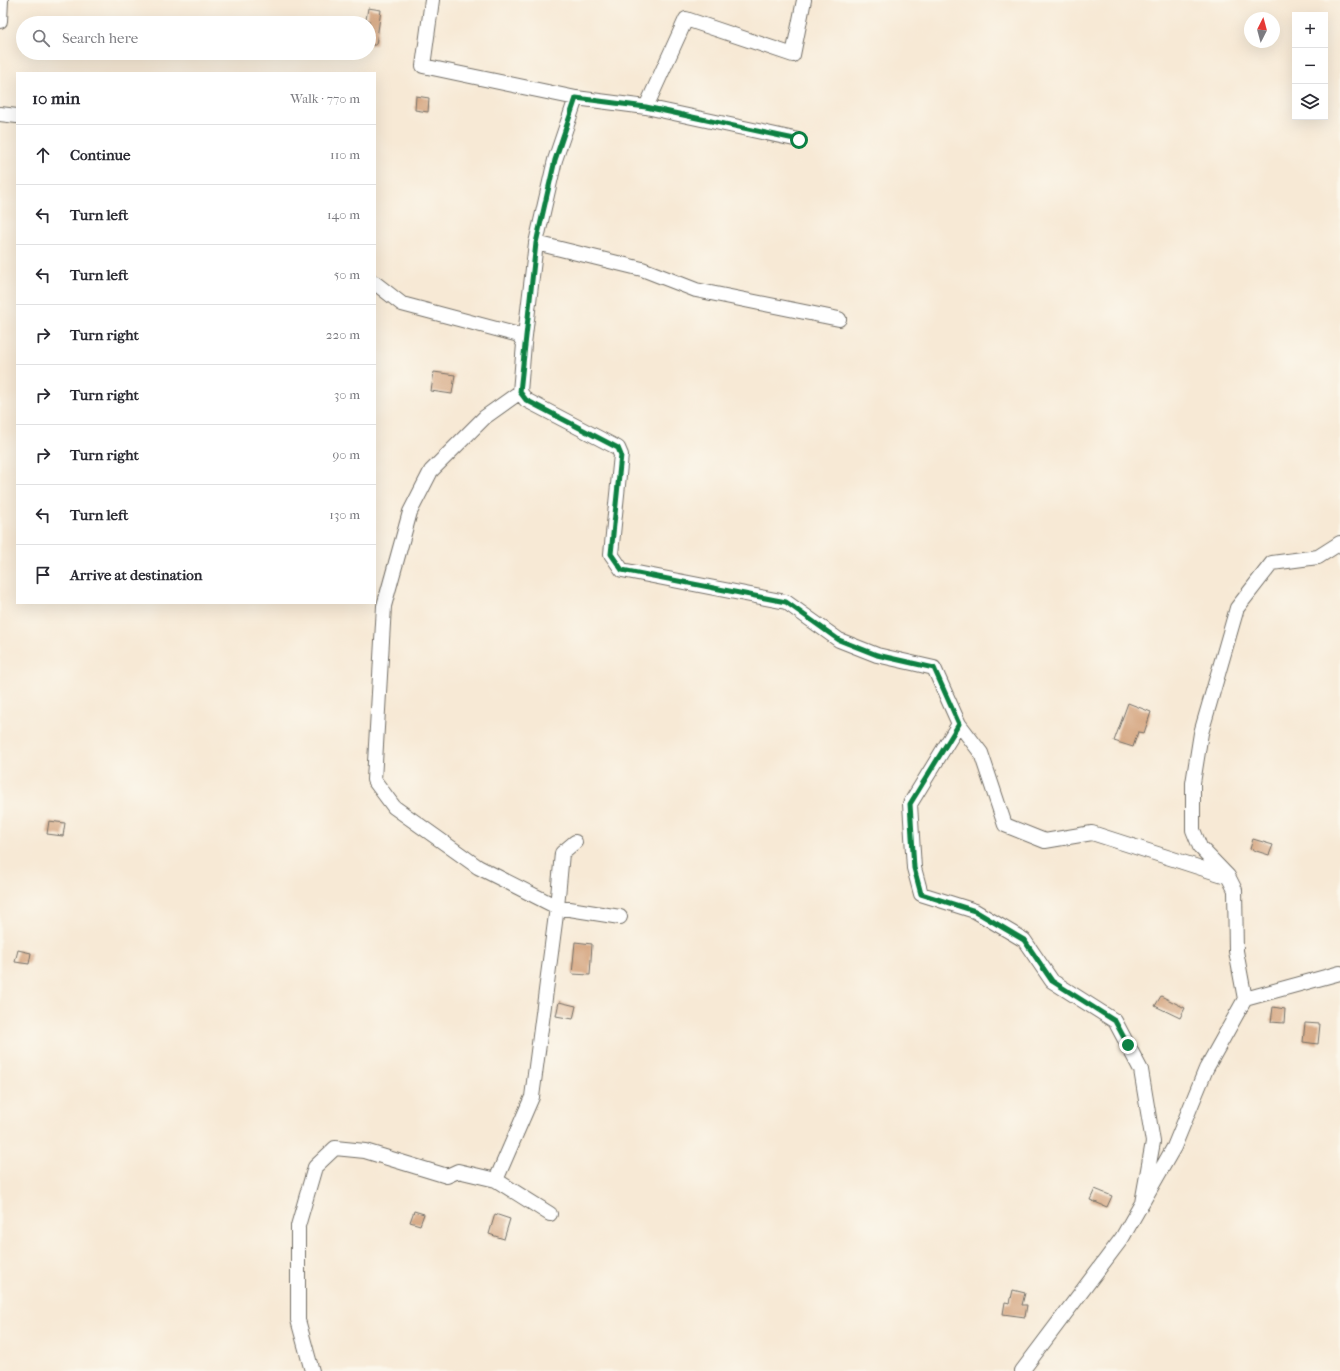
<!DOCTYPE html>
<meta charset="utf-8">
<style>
:root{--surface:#fff;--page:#f7f7f7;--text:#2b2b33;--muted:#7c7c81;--line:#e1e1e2}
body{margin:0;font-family:"IM FELL French Canon",serif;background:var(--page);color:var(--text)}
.controls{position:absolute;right:12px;top:12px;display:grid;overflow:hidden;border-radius:0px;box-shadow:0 4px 16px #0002}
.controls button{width:36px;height:36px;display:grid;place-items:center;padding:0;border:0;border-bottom:1px solid var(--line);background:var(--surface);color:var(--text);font:20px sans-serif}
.compass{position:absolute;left:1244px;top:12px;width:36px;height:36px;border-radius:50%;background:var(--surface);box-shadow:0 4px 16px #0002;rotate:6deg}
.stop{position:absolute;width:12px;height:12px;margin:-9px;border:3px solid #0b8043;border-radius:50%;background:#fff}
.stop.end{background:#0b8043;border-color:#fff;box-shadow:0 1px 4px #0008}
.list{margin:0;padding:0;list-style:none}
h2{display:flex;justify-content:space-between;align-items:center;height:52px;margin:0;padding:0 16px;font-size:17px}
h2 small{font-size:13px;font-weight:400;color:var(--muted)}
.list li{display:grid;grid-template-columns:26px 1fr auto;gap:12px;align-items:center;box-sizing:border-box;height:60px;padding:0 16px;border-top:1px solid var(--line)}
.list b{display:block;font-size:15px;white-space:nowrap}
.list em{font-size:13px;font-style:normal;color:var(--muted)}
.icon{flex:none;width:22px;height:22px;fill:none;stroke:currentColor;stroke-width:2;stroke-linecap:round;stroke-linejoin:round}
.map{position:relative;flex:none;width:1340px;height:1371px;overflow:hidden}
.search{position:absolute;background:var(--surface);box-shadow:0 4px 16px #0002;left:16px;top:16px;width:360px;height:44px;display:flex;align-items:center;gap:10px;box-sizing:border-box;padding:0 14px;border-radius:22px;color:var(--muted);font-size:15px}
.panel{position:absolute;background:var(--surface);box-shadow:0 4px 16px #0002;left:16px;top:72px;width:360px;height:532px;border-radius:0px}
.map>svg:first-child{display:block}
.building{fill:#d3a17a}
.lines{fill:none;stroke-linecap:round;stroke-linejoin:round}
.minor-casing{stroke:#726e66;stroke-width:16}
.minor{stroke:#fff;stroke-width:14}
.route{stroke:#0b8043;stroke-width:5}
</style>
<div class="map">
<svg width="1340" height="1371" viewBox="0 0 1340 1371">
<rect width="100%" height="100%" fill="#fbf7ec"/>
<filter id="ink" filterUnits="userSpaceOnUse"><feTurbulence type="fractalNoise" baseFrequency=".025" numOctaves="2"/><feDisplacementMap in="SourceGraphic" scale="8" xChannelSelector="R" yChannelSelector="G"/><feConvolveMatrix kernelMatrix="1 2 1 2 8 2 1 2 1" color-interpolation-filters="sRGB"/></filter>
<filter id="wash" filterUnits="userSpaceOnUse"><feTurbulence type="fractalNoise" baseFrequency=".012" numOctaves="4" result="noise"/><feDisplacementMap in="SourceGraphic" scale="16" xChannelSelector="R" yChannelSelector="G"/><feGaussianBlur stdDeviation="0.9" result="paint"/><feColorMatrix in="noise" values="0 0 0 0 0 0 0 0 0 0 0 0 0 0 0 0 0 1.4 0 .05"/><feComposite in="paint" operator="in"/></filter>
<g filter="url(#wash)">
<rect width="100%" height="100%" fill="#f7e9d5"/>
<g id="blocks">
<path class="building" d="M368 8 381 10 376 45H369V20H366Z
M416 96 429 98 428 112 415 110Z
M434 372 455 375 452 394 431 391Z
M1128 703 1151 712 1144 733 1138 732 1133 747 1114 741Z
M49 821 65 823 63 836 47 834Z
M1253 839 1273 845 1269 855 1250 849Z
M575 942 592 944 590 975 572 974Z
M18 950 31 953 29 964 15 962Z
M1161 996 1185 1008 1180 1018 1155 1006Z
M559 1002 576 1006 573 1019 556 1016Z
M1273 1007 1285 1009 1284 1023 1271 1022Z
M1305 1023 1320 1024 1318 1044 1303 1042Z
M1095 1189 1112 1196 1107 1207 1090 1200Z
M414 1211 424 1214 420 1225 410 1222Z
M495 1214 510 1219 504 1239 489 1234Z
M1013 1290 1025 1293 1022 1305H1027L1025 1317 1003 1314 1005 1302 1010 1303Z"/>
</g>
</g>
<g filter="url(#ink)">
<use href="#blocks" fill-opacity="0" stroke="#726e66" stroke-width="1"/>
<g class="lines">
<g class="minor-casing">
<path id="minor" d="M432 0 423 66 576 98 646 107 799 140
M0 21 1 0
M646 107 686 19 793 55 804 0
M0 114 17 116
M536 243 642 269 696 290 839 319
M375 283 402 304 519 335 524 344 520 392 526 400 618 448 621 455 611 554 622 570 786 602 839 640 877 655 934 668 959 724 910 804 914 868 921 894 975 911 1024 940 1052 981 1115 1021 1141 1070 1153 1142 1142 1203
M524 344 536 243 555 160 576 98
M520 392 485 417 431 471 410 512 384 606 374 780 394 807 478 867 557 907 620 917
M959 724 981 753 1005 825 1045 841 1092 833 1226 876
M1245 999 1236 951 1235 890 1228 876 1200 847 1193 830V783L1201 733 1237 608 1272 563 1318 557 1340 543
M496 1180 532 1097 557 907 562 853 575 842
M312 1371 298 1320V1226L315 1167 335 1148 365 1151 447 1176 458 1171 496 1180 550 1214
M1022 1371 1122 1238 1174 1147 1206 1069 1245 999 1340 973"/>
</g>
<use href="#minor" class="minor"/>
</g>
</g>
<g class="lines" filter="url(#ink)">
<path class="route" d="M799 140 646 107 576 98 555 160 536 243 520 392 526 400 618 448 621 455 611 554 622 570 786 602 839 640 877 655 934 668 959 724 910 804 914 868 921 894 975 911 1024 940 1052 981 1115 1021 1128 1045"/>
</g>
</svg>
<div class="controls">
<button>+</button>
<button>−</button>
<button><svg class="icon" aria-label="layers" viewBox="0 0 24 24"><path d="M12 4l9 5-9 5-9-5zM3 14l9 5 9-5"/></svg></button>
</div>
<svg class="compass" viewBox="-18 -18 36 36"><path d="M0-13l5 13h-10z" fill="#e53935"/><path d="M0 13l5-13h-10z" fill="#7c7c81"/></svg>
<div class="stop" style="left:799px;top:140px"></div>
<div class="stop end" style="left:1128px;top:1045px"></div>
<div class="search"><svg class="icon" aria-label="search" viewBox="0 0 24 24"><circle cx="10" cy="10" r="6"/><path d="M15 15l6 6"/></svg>Search here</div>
<section class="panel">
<h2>10 min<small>Walk · 770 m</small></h2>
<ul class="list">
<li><svg class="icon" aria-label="ahead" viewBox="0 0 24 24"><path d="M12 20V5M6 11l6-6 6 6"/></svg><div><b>Continue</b></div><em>110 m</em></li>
<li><svg class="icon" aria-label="left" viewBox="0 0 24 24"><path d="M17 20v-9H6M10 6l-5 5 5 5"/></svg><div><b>Turn left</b></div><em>140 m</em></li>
<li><svg class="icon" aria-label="left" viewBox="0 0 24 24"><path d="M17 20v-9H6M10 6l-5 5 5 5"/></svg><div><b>Turn left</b></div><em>50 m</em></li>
<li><svg class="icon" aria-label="right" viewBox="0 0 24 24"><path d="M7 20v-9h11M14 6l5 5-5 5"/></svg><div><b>Turn right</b></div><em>220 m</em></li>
<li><svg class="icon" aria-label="right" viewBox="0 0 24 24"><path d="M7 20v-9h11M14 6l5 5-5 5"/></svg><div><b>Turn right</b></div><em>30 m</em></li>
<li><svg class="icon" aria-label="right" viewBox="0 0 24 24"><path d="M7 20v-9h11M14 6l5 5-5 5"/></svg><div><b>Turn right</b></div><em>90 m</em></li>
<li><svg class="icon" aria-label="left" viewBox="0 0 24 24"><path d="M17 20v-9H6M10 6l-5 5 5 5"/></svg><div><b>Turn left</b></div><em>130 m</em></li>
<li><svg class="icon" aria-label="arrive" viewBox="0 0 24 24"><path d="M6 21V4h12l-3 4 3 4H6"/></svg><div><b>Arrive at destination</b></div></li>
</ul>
</section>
</div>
